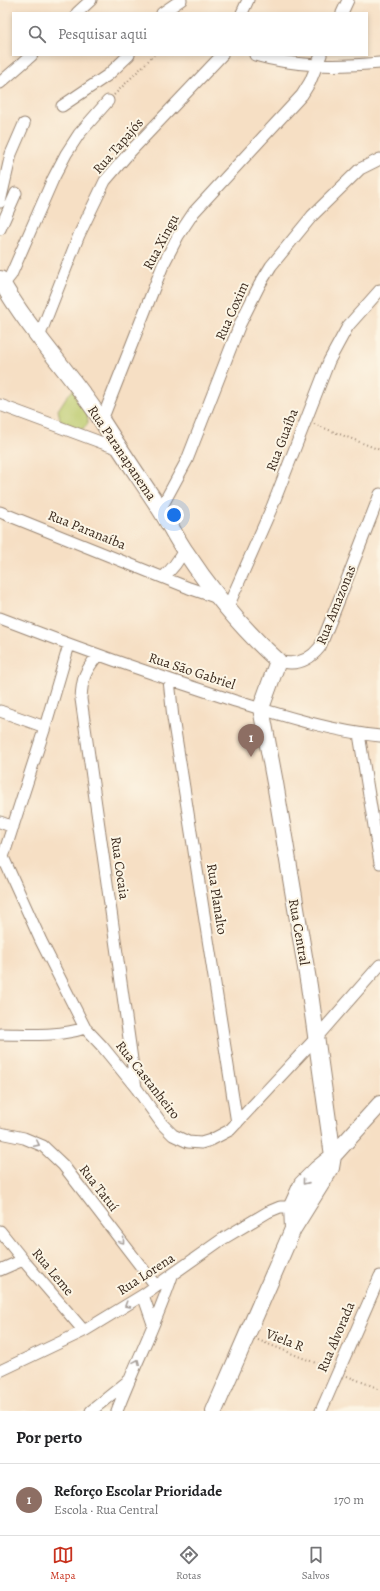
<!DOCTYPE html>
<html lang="pt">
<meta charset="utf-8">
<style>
:root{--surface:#fff;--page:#f2f2f2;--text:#202124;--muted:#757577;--line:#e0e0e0;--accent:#c8321e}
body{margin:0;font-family:Alegreya,serif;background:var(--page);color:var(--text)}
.you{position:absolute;left:174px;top:515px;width:14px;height:14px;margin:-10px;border:3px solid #fff;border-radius:50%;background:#1a73e8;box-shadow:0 0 0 6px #1a73e833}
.badge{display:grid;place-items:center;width:26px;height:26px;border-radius:50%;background:var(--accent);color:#fff;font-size:13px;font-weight:700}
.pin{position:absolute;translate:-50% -33px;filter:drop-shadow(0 1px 2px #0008)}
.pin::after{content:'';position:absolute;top:21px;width:14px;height:12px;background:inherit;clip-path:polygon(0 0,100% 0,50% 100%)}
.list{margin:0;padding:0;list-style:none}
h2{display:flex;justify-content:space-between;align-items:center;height:52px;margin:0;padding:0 16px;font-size:17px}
h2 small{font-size:13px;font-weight:400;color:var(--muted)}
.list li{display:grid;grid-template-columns:26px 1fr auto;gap:12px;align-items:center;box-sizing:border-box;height:72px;padding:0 16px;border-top:1px solid var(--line)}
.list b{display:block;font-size:15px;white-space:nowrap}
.list p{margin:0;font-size:13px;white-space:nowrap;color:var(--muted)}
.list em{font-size:13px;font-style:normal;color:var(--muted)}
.icon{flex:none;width:22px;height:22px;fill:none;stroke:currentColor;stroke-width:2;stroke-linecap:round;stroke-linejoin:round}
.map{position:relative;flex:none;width:380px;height:1411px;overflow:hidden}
.search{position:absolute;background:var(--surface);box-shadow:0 2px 6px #0003;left:12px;right:12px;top:12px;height:44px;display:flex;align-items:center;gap:10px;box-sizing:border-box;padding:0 14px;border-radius:0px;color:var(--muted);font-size:15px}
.sheet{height:124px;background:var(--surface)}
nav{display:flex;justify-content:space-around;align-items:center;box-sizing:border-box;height:56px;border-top:1px solid var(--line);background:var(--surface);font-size:11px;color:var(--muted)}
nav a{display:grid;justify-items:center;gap:2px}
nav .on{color:var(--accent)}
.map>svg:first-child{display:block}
.green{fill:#bccb6e;stroke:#7c7a46}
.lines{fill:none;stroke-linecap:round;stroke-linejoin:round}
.street-casing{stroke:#988471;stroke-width:13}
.secondary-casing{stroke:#988471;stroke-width:18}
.path{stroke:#988471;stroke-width:2;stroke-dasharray:1 3;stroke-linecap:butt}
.street{stroke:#fff;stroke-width:11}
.secondary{stroke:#fff;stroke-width:16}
.oneway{stroke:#a79f9a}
.labels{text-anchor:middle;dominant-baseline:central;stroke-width:4;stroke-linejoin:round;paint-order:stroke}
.street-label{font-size:14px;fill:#3b2a1e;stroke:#fcf5e5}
</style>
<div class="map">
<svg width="380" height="1411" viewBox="0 0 380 1411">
<rect width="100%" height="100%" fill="#fcf5e5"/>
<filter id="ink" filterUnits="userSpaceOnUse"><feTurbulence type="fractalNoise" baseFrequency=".025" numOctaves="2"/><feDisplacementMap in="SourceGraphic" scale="8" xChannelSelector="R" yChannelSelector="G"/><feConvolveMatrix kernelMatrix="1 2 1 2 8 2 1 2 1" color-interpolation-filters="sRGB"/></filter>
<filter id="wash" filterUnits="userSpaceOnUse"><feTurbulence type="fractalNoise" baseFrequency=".012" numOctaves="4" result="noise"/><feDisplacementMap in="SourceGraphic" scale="16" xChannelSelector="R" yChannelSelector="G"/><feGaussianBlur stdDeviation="0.9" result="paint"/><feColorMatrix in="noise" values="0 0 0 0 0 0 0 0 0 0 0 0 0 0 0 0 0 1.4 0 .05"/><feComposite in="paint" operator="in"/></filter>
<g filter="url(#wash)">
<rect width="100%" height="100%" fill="#f6dfc4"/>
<path class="green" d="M75 388 87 408 88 424 78 433 61 423 58 410 67 396Z"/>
</g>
<g filter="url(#ink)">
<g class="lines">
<g class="street-casing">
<path id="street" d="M77 13 91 0
M162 13 181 0
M242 13 248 0
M342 13 348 0
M255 55C296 67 337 67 380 63
M0 83 32 55
M62 106 108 75 129 55
M0 202 11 154 24 124
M0 229 16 193
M3 285 11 275 53 179 66 154 79 134 108 101
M39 337 79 235 105 181 129 153 222 55
M0 405 119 449
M102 420 163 265 178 236 194 212 302 95 310 82 321 55
M160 510 187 460 240 324 260 284 271 266 312 216 360 169 380 159
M0 512 189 588 218 598
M163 577C173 569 178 561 184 550
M227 609 272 507 329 361 348 326 380 290
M0 618C77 648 154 675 232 700 281 715 330 731 380 736
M98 655C85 671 82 678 81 699L136 1088
M278 661C295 666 309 661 320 647L339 600 380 494
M169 680 173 718 237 1123
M0 711 45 727
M359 734 380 863
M0 822 13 827
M3 857 41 941 85 1028 102 1046 137 1089 162 1124 173 1135 188 1142 201 1143 211 1140 230 1130 316 1038 380 965
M0 862 3 857 45 727 69 645
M0 1034C29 1034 57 1037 85 1028
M0 1133 24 1138 43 1146 63 1165 156 1286
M0 1231 23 1260 84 1331
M0 1270 23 1260
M143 1295 153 1324
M0 1371 84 1331 143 1295 221 1240 268 1212 280 1207H298
M91 1411 128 1381
M117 1411C134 1366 157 1322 172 1276
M321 1411 380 1276"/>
</g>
<g class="secondary-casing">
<path id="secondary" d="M0 279C28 330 70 372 102 421 121 451 141 480 160 509 169 523 176 538 185 551 212 592 242 629 278 661L261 708 275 783 309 986 333 1156 331 1168 293 1229 214 1411
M293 1229 292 1206 302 1184 317 1169 333 1156 380 1104"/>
</g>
<path class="path" d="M114 95 154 55
M314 424 380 450
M258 1340 328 1368
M347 1376 380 1389"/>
<use href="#street" class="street"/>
<use href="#secondary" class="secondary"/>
</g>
<defs><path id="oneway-chevron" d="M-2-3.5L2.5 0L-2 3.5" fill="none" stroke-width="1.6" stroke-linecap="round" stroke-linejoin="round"/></defs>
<g class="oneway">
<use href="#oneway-chevron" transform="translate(37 1144) rotate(26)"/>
<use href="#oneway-chevron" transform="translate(305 1182) rotate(129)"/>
<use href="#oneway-chevron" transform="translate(122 1241) rotate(52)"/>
<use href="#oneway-chevron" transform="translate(127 1305) rotate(148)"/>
<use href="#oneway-chevron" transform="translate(137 1362) rotate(-66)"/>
</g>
</g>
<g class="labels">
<g class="street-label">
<text transform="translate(118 146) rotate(-49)">Rua Tapajós</text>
<text transform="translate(161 242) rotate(-62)">Rua Xingu</text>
<text transform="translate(232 311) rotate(-66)">Rua Coxim</text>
<text transform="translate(282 440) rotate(-69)">Rua Guaíba</text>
<text transform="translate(122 453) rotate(56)">Rua Paranapanema</text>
<text transform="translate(87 530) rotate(22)">Rua Paranaíba</text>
<text transform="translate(336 605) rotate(-68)">Rua Amazonas</text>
<text transform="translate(192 671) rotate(18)">Rua São Gabriel</text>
<text transform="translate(120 868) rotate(82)">Rua Cocaia</text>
<text transform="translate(217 899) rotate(81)">Rua Planalto</text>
<text transform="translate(299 932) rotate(80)">Rua Central</text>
<text transform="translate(148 1080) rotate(52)">Rua Castanheiro</text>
<text transform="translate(99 1188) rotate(52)">Rua Tatuí</text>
<text transform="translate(53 1272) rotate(50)">Rua Leme</text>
<text transform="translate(146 1274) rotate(-33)">Rua Lorena</text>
<text transform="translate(336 1337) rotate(-67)">Rua Alvorada</text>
<text transform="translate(285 1340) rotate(21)">Viela R</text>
</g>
</g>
</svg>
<div class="you"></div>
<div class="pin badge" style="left:251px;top:757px;background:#8d6e63">1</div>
<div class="search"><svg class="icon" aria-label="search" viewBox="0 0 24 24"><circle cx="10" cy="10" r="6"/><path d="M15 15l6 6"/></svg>Pesquisar aqui</div>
</div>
<section class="sheet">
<h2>Por perto<small></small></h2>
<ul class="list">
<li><span class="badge" style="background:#8d6e63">1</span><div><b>Reforço Escolar Prioridade</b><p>Escola · Rua Central</p></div><em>170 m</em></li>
</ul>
</section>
<nav>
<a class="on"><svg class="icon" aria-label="map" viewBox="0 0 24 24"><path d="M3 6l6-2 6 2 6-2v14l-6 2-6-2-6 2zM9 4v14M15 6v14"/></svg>Mapa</a>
<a><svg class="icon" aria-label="directions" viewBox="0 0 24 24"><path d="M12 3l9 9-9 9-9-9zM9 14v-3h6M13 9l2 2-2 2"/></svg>Rotas</a>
<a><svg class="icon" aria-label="saved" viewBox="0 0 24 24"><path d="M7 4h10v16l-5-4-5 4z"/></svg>Salvos</a>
</nav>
